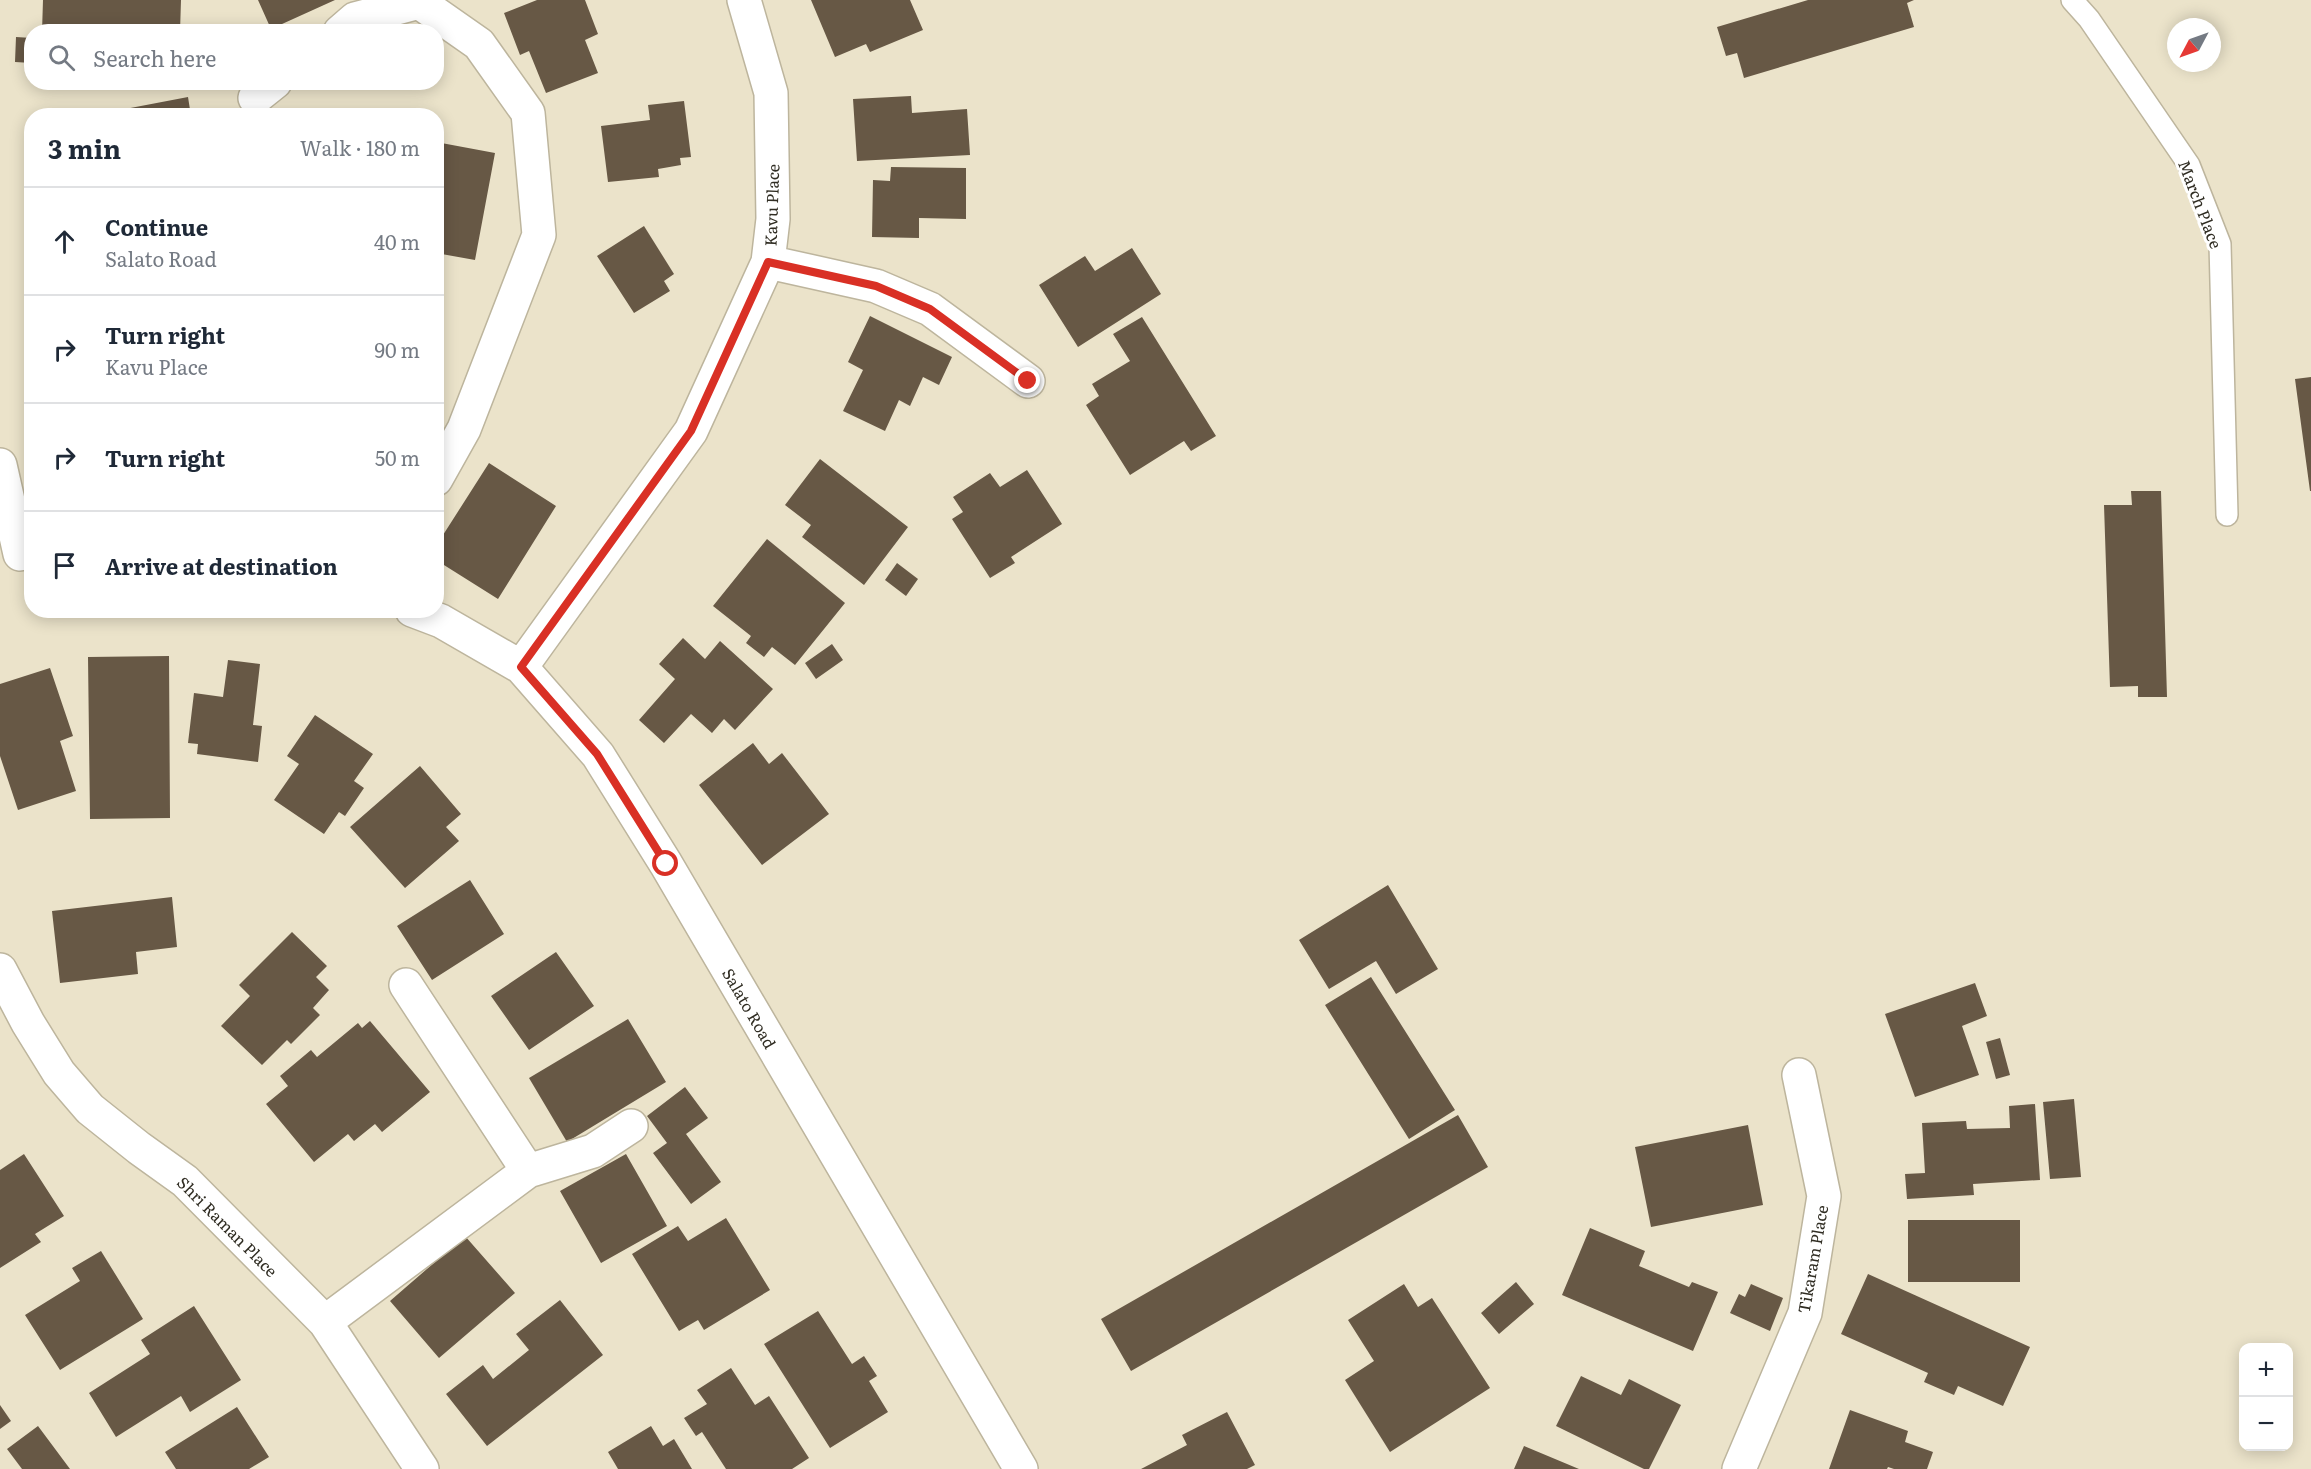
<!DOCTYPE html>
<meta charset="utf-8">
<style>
:root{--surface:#fff;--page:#f6f6f7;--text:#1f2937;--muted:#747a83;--line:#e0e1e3}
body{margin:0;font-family:Literata,serif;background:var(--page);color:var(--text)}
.controls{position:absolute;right:18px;bottom:18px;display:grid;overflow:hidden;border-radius:12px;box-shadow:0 3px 15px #0003}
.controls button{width:54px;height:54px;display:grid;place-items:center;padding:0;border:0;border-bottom:2px solid var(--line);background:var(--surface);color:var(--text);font:30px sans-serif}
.compass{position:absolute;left:2167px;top:18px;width:54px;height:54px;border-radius:50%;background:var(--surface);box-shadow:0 3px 15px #0003;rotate:229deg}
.stop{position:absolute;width:18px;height:18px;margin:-14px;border:4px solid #d93025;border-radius:50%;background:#fff}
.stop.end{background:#d93025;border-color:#fff;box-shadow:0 2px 6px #0008}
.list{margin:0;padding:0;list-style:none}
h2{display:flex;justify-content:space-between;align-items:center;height:78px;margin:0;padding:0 24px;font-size:26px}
h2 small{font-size:20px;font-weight:400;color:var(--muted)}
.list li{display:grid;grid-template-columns:39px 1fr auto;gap:18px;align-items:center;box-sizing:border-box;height:108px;padding:0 24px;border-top:2px solid var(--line)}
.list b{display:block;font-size:22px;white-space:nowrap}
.list p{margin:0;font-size:20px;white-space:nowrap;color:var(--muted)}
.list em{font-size:20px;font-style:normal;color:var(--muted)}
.icon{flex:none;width:33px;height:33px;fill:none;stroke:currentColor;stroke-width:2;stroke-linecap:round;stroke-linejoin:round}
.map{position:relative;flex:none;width:2311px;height:1469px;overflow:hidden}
.search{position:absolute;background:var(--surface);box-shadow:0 3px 15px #0003;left:24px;top:24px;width:420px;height:66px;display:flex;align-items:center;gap:15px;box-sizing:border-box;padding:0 21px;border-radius:24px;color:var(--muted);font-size:22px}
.panel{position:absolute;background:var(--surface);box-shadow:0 3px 15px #0003;left:24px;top:108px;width:420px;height:510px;border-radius:24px}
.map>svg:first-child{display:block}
.building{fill:#675845}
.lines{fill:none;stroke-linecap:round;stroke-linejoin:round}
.service-casing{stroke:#bdb59d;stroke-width:24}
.minor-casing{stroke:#bdb59d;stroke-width:36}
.service{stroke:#fff;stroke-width:21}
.minor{stroke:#fff;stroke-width:33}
.route{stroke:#d93025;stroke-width:8}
.labels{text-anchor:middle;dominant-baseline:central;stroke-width:6;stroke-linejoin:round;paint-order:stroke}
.street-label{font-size:16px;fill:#302d23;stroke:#fff}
</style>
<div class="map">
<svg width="2311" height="1469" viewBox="0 0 2311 1469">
<rect width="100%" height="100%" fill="#ebe3ca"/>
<path class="building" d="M43 0H181L180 32H42Z
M258 0H335L271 29Z
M537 0H585L598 34 585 40 598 73 546 93 529 51 520 55 504 13Z
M811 0H910L923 30 870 52 866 44 835 57Z
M1808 0H1914L1907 3 1914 27 1744 78 1737 53 1726 56 1717 27Z
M16 37 32 38V63L15 62Z
M911 96 912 113 967 109 970 155 857 161 853 99Z
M188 97 191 116H99V114Z
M684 101 691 157 680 158 681 165 658 169 659 177 608 182 601 126 650 120 648 105Z
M318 110 344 114V116H317Z
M436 142 495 153 475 260 436 253Z
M891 167 966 168V219L919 218V238L872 237 873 180 890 181Z
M644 226 674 274 664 281 670 291 634 313 597 256Z
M1132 248 1161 294 1078 347 1039 285 1085 256 1095 271Z
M870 316 952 357 939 385 923 377 910 406 899 400 885 431 843 411 863 370 848 362Z
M1142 317 1216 436 1191 451 1184 441 1130 475 1086 405 1099 396 1092 384 1130 361 1113 334Z
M27 319H32V362H27Z
M2311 377V491H2310L2295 379Z
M820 459 908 527 864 585 802 537 811 525 785 505Z
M489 463 556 506 498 599 436 560V546Z
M1027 470 1062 524 1011 557 1015 563 990 578 952 519 963 512 953 497 990 473 1000 487Z
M2131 491H2161L2167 697H2138V686L2110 687 2104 505H2132Z
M767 539 845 603 795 665 772 647 764 657 746 643 751 636 713 606Z
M897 563 918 579 906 596 885 580Z
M683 638 705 659 720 641 773 689 735 730 724 719 712 733 691 714 664 743 639 720 675 679 659 664Z
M832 644 843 660 816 679 805 663Z
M169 656 170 818 90 819 88 657Z
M228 660 260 664 253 725 262 726 258 762 197 754 198 744 188 743 194 693 223 697Z
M50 668 73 736 60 741 76 791 18 810 0 756V684Z
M315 715 373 754 354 781 364 788 345 816 339 812 324 834 274 800 299 764 287 756Z
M753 743 769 764 782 753 829 814 762 865 699 785Z
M420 766 461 814 446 827 459 841 405 888 350 827Z
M470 880 504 934 432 980 397 926Z
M1388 885 1438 969 1396 994 1376 961 1329 989 1299 940Z
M172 897 177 947 136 952 138 974 60 983 52 911Z
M292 932 327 966 316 977 329 990 313 1008 320 1015 291 1044 287 1040 262 1065 221 1026 250 996 239 985Z
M556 952 594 1006 529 1050 491 996Z
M1371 977 1455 1110 1409 1139 1325 1005Z
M1975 983 1987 1016 1962 1026 1979 1075 1915 1097 1885 1014Z
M628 1019 666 1082 567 1142 529 1078Z
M370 1021 430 1092 382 1132 375 1124 354 1141 348 1134 314 1162 266 1104 288 1086 280 1076 311 1050 317 1057 358 1023 362 1028Z
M2000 1038 2010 1075 1996 1079 1986 1042Z
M685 1087 708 1118 686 1134 721 1182 691 1204 653 1153 667 1143 647 1116Z
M2074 1099 2081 1177 2050 1179 2043 1102Z
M2035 1104 2040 1180 1973 1184 1974 1195 1907 1199 1905 1174 1925 1173 1922 1123 1966 1121 1967 1129 2010 1128 2009 1106Z
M1458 1115 1488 1167 1131 1371 1101 1319Z
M1748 1125 1763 1205 1651 1227 1635 1147Z
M24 1154 64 1216 35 1234 41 1242 0 1268V1170Z
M626 1154 667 1226 601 1263 560 1191Z
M726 1218 770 1290 704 1330 698 1320 679 1331 632 1254 678 1226 688 1241Z
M1908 1220H2020V1282H1908Z
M1590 1228 1645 1251 1639 1266 1689 1287 1692 1282 1718 1292 1693 1351 1562 1295Z
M465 1236 515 1293 439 1358 390 1301Z
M101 1251 143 1319 60 1370 25 1315 80 1281 72 1268Z
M1868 1274 2030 1347 2003 1406 1958 1386 1954 1395 1924 1382 1928 1373 1841 1334Z
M1516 1282 1534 1304 1499 1334 1481 1313Z
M1404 1284 1418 1307 1432 1298 1490 1388 1390 1452 1345 1380 1374 1361 1348 1320Z
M1751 1284 1783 1298 1770 1331 1730 1313 1739 1294 1745 1297Z
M560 1300 603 1355 487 1446 446 1394 483 1365 493 1379 529 1350 516 1334Z
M194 1306 241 1380 190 1412 181 1396 116 1437 89 1393 150 1354 141 1340Z
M818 1311 852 1364 864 1356 877 1376 869 1381 888 1412 830 1448 764 1344Z
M731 1368 755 1405 769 1396 809 1458 792 1469H726L702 1432 696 1436 684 1418 707 1404 697 1390Z
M1581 1376 1621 1395 1629 1379 1681 1405 1649 1469H1644L1556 1426Z
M0 1405 11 1421 0 1429Z
M237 1407 269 1457 249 1469H176L165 1452Z
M1850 1410 1908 1431 1905 1442 1933 1452 1927 1469H1894L1888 1467 1887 1469H1829Z
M1227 1412 1255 1465 1247 1469H1141L1187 1445 1182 1435Z
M38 1426 70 1469H22L7 1449Z
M651 1426 663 1446 674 1439 692 1469H618L608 1452Z
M1524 1446 1579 1469H1514Z"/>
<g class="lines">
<g class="service-casing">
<path id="service" d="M2072 0 2089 19 2189 165 2220 244 2227 515"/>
</g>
<g class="minor-casing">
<path id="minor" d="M340 32 355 19 419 2 479 44 528 113 539 235 464 429 436 479
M255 98 275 82
M768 262 876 286 930 309 1028 381
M0 465 20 554
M412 610 441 621 521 667 598 755 666 864 1021 1469
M521 667 691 431 768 262 773 219 771 93 744 0
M0 970 28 1023 59 1073 90 1109 139 1148 185 1181 325 1322 422 1469
M406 985 528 1171
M325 1322 528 1171 593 1151 631 1126
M1739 1469 1805 1313 1824 1196 1799 1075"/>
</g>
<use href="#service" class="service"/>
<use href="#minor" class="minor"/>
</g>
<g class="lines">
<path class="route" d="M666 864 597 754 521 667 691 431 768 262 876 286 930 309 1028 381"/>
</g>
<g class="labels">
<g class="street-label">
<text transform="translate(2201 204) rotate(69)">March Place</text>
<text transform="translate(771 205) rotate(-88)">Kavu Place</text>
<text transform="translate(750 1008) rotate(60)">Salato Road</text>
<text transform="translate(228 1226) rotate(45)">Shri Raman Place</text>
<text transform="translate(1812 1259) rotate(-80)">Tikaram Place</text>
</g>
</g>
</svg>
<div class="controls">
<button>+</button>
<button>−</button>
</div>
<svg class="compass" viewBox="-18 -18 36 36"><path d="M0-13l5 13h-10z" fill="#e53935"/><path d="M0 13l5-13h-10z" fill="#747a83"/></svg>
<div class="stop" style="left:666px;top:864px"></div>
<div class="stop end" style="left:1028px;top:381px"></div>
<div class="search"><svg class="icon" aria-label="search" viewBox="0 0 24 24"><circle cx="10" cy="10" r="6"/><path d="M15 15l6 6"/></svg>Search here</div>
<section class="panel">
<h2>3 min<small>Walk · 180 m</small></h2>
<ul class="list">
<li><svg class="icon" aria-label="ahead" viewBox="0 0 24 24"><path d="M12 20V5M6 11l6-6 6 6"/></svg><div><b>Continue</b><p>Salato Road</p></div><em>40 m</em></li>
<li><svg class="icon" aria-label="right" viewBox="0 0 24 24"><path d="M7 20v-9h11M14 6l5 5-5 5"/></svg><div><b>Turn right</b><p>Kavu Place</p></div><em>90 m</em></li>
<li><svg class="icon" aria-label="right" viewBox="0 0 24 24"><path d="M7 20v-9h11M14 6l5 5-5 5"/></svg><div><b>Turn right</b></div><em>50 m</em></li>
<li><svg class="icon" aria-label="arrive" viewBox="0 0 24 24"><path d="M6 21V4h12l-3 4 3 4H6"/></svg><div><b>Arrive at destination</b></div></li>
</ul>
</section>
</div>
